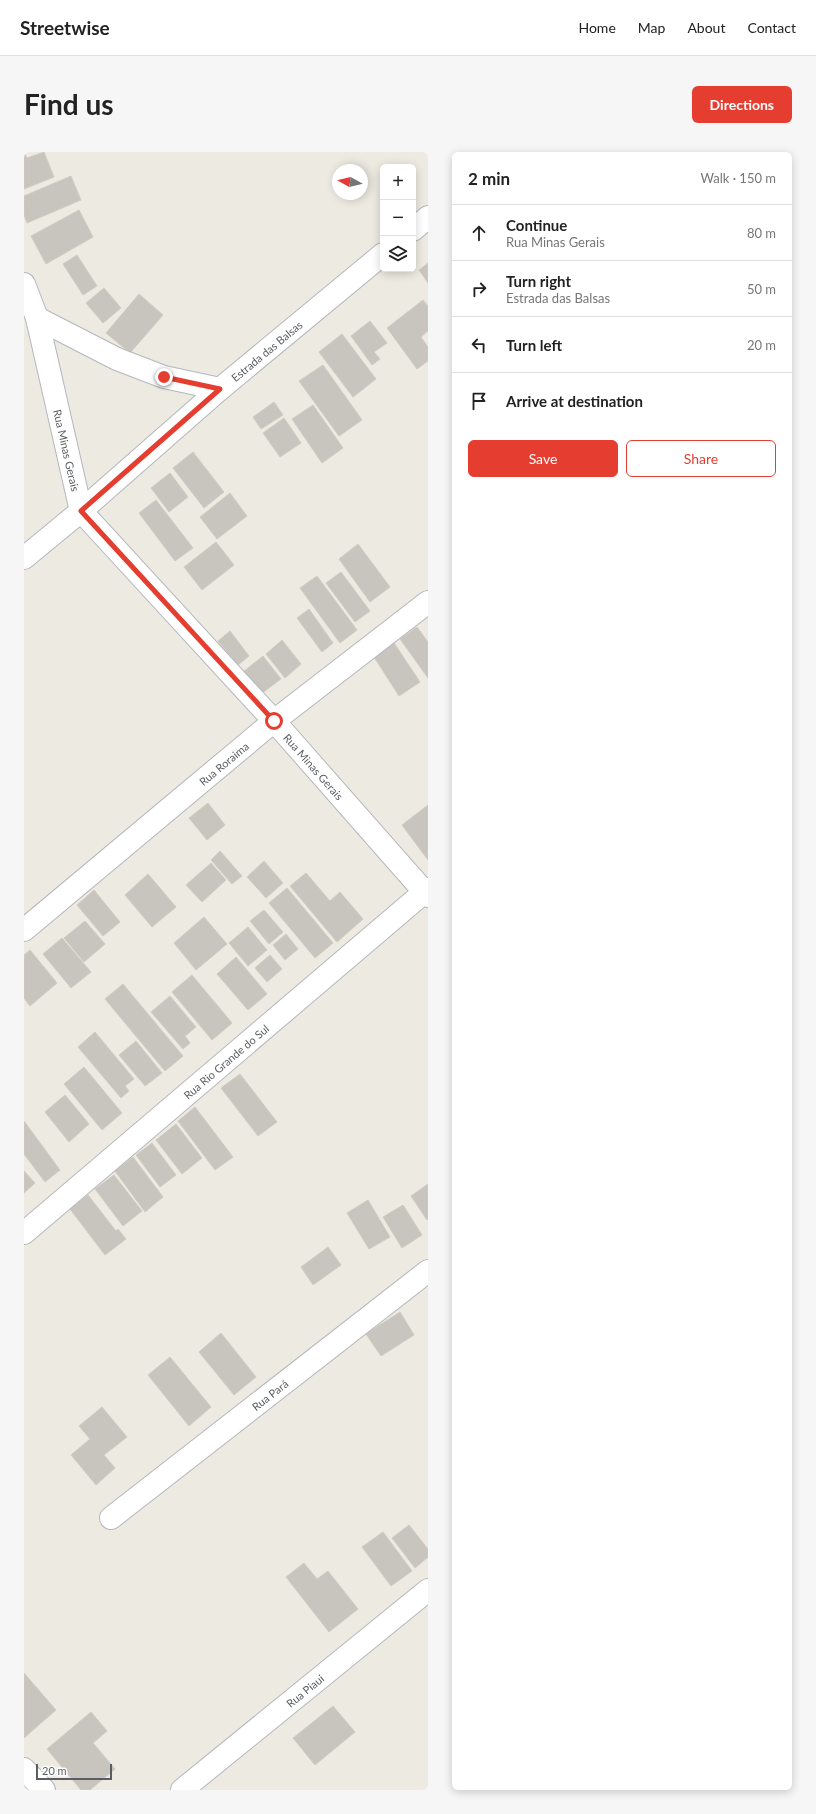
<!DOCTYPE html>
<meta charset="utf-8">
<style>
:root{--surface:#fff;--page:#f6f6f6;--text:#222;--muted:#767676;--line:#e0e0e0;--accent:#e53d2f}
body{margin:0;font-family:Lato,sans-serif;background:var(--page);color:var(--text)}
.controls{position:absolute;right:12px;top:12px;display:grid;overflow:hidden;border-radius:6px;box-shadow:0 2px 10px #0003}
.controls button{width:36px;height:36px;display:grid;place-items:center;padding:0;border:0;border-bottom:1px solid var(--line);background:var(--surface);color:var(--text);font:20px sans-serif}
.compass{position:absolute;left:308px;top:12px;width:36px;height:36px;border-radius:50%;background:var(--surface);box-shadow:0 2px 10px #0003;rotate:278deg}
.scale{position:absolute;left:12px;bottom:10px;width:76px;box-sizing:border-box;padding-left:4px;border:2px solid #5a5e62;border-top:0;font-size:11px;line-height:14px;white-space:nowrap;color:#5a5e62;-webkit-text-stroke:3px #fff;paint-order:stroke}
.stop{position:absolute;width:12px;height:12px;margin:-9px;border:3px solid #e53d2f;border-radius:50%;background:#fff}
.stop.end{background:#e53d2f;border-color:#fff;box-shadow:0 1px 4px #0008}
.list{margin:0;padding:0;list-style:none}
h2{display:flex;justify-content:space-between;align-items:center;height:52px;margin:0;padding:0 16px;font-size:17px}
h2 small{font-size:13px;font-weight:400;color:var(--muted)}
.list li{display:grid;grid-template-columns:26px 1fr auto;gap:12px;align-items:center;box-sizing:border-box;height:56px;padding:0 16px;border-top:1px solid var(--line)}
.list b{display:block;font-size:15px;white-space:nowrap}
.list p{margin:0;font-size:13px;white-space:nowrap;color:var(--muted)}
.list em{font-size:13px;font-style:normal;color:var(--muted)}
.actions{display:flex;gap:8px;padding:12px 16px}
.actions a{flex:1;padding:9px 0;border:1px solid var(--accent);border-radius:6px;text-align:center;font-size:14px;color:var(--accent)}
.actions .main{background:var(--accent);color:#fff}
.icon{flex:none;width:22px;height:22px;fill:none;stroke:currentColor;stroke-width:2;stroke-linecap:round;stroke-linejoin:round}
.map{position:relative;flex:none;width:404px;height:1638px;overflow:hidden;border-radius:6px}
header{display:flex;align-items:center;gap:24px;box-sizing:border-box;height:56px;padding:0 20px;background:var(--surface);border-bottom:1px solid var(--line)}
header strong{font-size:19px}
nav{display:flex;gap:22px;margin-inline-start:auto;font-size:14px}
.intro{display:flex;align-items:center;justify-content:space-between;box-sizing:border-box;height:96px;padding:0 24px}
h1{margin:0;font-size:28px}
.button{padding:10px 18px;border-radius:6px;background:var(--accent);color:#fff;font-size:14px;font-weight:700}
main{display:flex;gap:24px;padding:0 24px}
aside{flex:1;background:var(--surface);border-radius:6px;box-shadow:0 2px 10px #0003}
.map>svg:first-child{display:block}
.building{fill:#c8c5bf;stroke:#d1ccc0}
.lines{fill:none;stroke-linecap:round;stroke-linejoin:round}
.minor-casing{stroke:#b4b7bc;stroke-width:24}
.minor{stroke:#fff;stroke-width:22}
.route{stroke:#e53d2f;stroke-width:5}
.labels{text-anchor:middle;dominant-baseline:central;stroke-width:4;stroke-linejoin:round;paint-order:stroke}
.street-label{font-size:11px;fill:#5a5e62;stroke:#fff}
</style>
<header>
<strong>Streetwise</strong>
<nav><a>Home</a><a>Map</a><a>About</a><a>Contact</a></nav>
</header>
<div class="intro"><h1>Find us</h1><a class="button">Directions</a></div>
<main>
<div class="map">
<svg width="404" height="1638" viewBox="0 0 404 1638">
<rect width="100%" height="100%" fill="#edeae1"/>
<path class="building" d="M0 0 3 6 20 0 30 25 0 37Z
M47 24 57 48 3 71 0 63V44Z
M55 58 69 85 22 112 7 84Z
M53 103 73 134 59 143 39 112Z
M404 111V131L395 118Z
M80 136 97 156 79 171 62 151Z
M115 142 139 163 106 201 82 181Z
M399 148 404 154V179L397 185 404 195V209L393 217 363 176Z
M346 169 363 191 350 200 356 207 348 213 327 184Z
M318 182 352 227 329 245 295 200Z
M299 213 338 268 315 284 275 229Z
M250 250 259 263 237 277 229 265Z
M289 253 319 296 298 311 268 267Z
M260 266 277 291 256 305 239 281Z
M169 300 200 340 180 356 149 316Z
M146 321 164 345 145 360 127 336Z
M206 341 223 364 193 387 176 365Z
M132 348 169 396 151 409 115 361Z
M192 390 210 413 178 438 160 415Z
M334 392 366 435 346 450 315 407Z
M317 420 346 459 331 470 302 431Z
M293 424 333 478 316 491 276 436Z
M285 457 309 491 298 500 273 466Z
M393 475 404 490V526L376 487Z
M206 479 225 504 214 513 194 489Z
M258 488 277 512 261 526 242 502Z
M370 491 396 530 375 544 350 505Z
M239 504 257 527 237 542 219 520Z
M184 651 201 673 183 688 165 666Z
M404 653V708L378 673Z
M196 699 218 724 208 732 187 708Z
M240 709 259 731 242 746 223 725Z
M187 711 202 728 178 750 162 733Z
M282 721 306 749 316 740 339 767 313 790 266 734Z
M124 722 152 755 128 775 101 743Z
M263 736 309 791 291 806 245 751Z
M70 738 96 770 79 784 53 753Z
M240 758 259 780 245 792 226 769Z
M180 765 203 792 172 818 150 791Z
M61 769 81 792 60 810 40 786Z
M224 775 243 798 224 814 205 791Z
M262 782 274 797 261 808 249 793Z
M38 786 67 820 47 836 19 802Z
M6 798 33 831 6 854 0 846V803Z
M246 803 258 817 243 830 231 816Z
M212 805 243 842 224 858 193 822Z
M168 823 208 871 188 888 148 840Z
M99 832 159 904 141 919 81 847Z
M146 844 172 875 161 884 166 891 159 897 127 860Z
M71 880 110 927 101 934 105 939 97 946 54 895Z
M112 889 138 921 121 934 95 903Z
M60 915 98 961 78 978 40 932Z
M216 922 253 970 234 984 197 936Z
M41 943 65 972 45 990 21 960Z
M171 955 209 1005 191 1018 154 969Z
M0 969 36 1018 21 1030 0 1002Z
M152 972 178 1006 158 1022 132 988Z
M128 991 152 1023 136 1035 112 1003Z
M109 1005 139 1045 121 1060 91 1019Z
M0 1019 11 1031 0 1041Z
M90 1023 118 1059 99 1074 71 1037Z
M404 1032V1067L403 1068 387 1044Z
M64 1043 92 1079 94 1077 102 1087 81 1103 46 1057Z
M344 1048 366 1085 345 1097 323 1061Z
M379 1053 398 1083 378 1096 359 1065Z
M304 1095 317 1113 289 1133 277 1115Z
M376 1160 390 1183 357 1204 342 1182Z
M197 1181 232 1225 210 1243 175 1200Z
M146 1205 187 1255 165 1274 124 1223Z
M78 1255 103 1285 80 1303 91 1316 72 1333 47 1303 66 1287 55 1274Z
M385 1373 404 1397V1405L391 1416 368 1386Z
M359 1380 388 1419 367 1434 338 1395Z
M280 1411 293 1427 304 1419 334 1457 305 1480 262 1425Z
M0 1521 32 1558 0 1586Z
M309 1554 331 1580 291 1613 269 1586Z
M67 1560 83 1579 69 1591 91 1617 66 1638H57L23 1597Z"/>
<g class="lines">
<g class="minor-casing">
<g id="minor">
<path d="M389 78 404 65"/>
<path id="s1" d="M0 132 13 166 57 359 250 569 404 744"/>
<path d="M13 166 93 207 140 225 196 237"/>
<path id="s2" d="M0 406 57 359 196 237 359 102"/>
<path id="s3" d="M0 778 250 569 404 450"/>
<path id="s4" d="M0 1081 404 737"/>
<path id="s5" d="M87 1366 404 1119"/>
<path d="M0 1617 20 1638"/>
<path id="s6" d="M158 1638 404 1438"/>
</g>
</g>
<use href="#minor" class="minor"/>
</g>
<g class="lines">
<path class="route" d="M140 225 196 237 57 359 250 569"/>
</g>
<g class="labels">
<g class="street-label">
<text stroke="none"><textPath href="#s2" startOffset="319">Estrada das Balsas</textPath></text>
<text stroke="none"><textPath href="#s1" startOffset="172">Rua Minas Gerais</textPath></text>
<text stroke="none"><textPath href="#s3" startOffset="260">Rua Roraima</textPath></text>
<text stroke="none"><textPath href="#s1" startOffset="580">Rua Minas Gerais</textPath></text>
<text stroke="none"><textPath href="#s4" startOffset="265">Rua Rio Grande do Sul</textPath></text>
<text stroke="none"><textPath href="#s5" startOffset="201">Rua Pará</textPath></text>
<text stroke="none"><textPath href="#s6" startOffset="158">Rua Piaui</textPath></text>
</g>
</g>
</svg>
<div class="controls">
<button>+</button>
<button>−</button>
<button><svg class="icon" aria-label="layers" viewBox="0 0 24 24"><path d="M12 4l9 5-9 5-9-5zM3 14l9 5 9-5"/></svg></button>
</div>
<svg class="compass" viewBox="-18 -18 36 36"><path d="M0-13l5 13h-10z" fill="#e53935"/><path d="M0 13l5-13h-10z" fill="#767676"/></svg>
<div class="scale">20 m</div>
<div class="stop" style="left:250px;top:569px"></div>
<div class="stop end" style="left:140px;top:225px"></div>
</div>
<aside>
<h2>2 min<small>Walk · 150 m</small></h2>
<ul class="list">
<li><svg class="icon" aria-label="ahead" viewBox="0 0 24 24"><path d="M12 20V5M6 11l6-6 6 6"/></svg><div><b>Continue</b><p>Rua Minas Gerais</p></div><em>80 m</em></li>
<li><svg class="icon" aria-label="right" viewBox="0 0 24 24"><path d="M7 20v-9h11M14 6l5 5-5 5"/></svg><div><b>Turn right</b><p>Estrada das Balsas</p></div><em>50 m</em></li>
<li><svg class="icon" aria-label="left" viewBox="0 0 24 24"><path d="M17 20v-9H6M10 6l-5 5 5 5"/></svg><div><b>Turn left</b></div><em>20 m</em></li>
<li><svg class="icon" aria-label="arrive" viewBox="0 0 24 24"><path d="M6 21V4h12l-3 4 3 4H6"/></svg><div><b>Arrive at destination</b></div></li>
</ul>
<div class="actions"><a class="main">Save</a><a>Share</a></div>
</aside>
</main>
